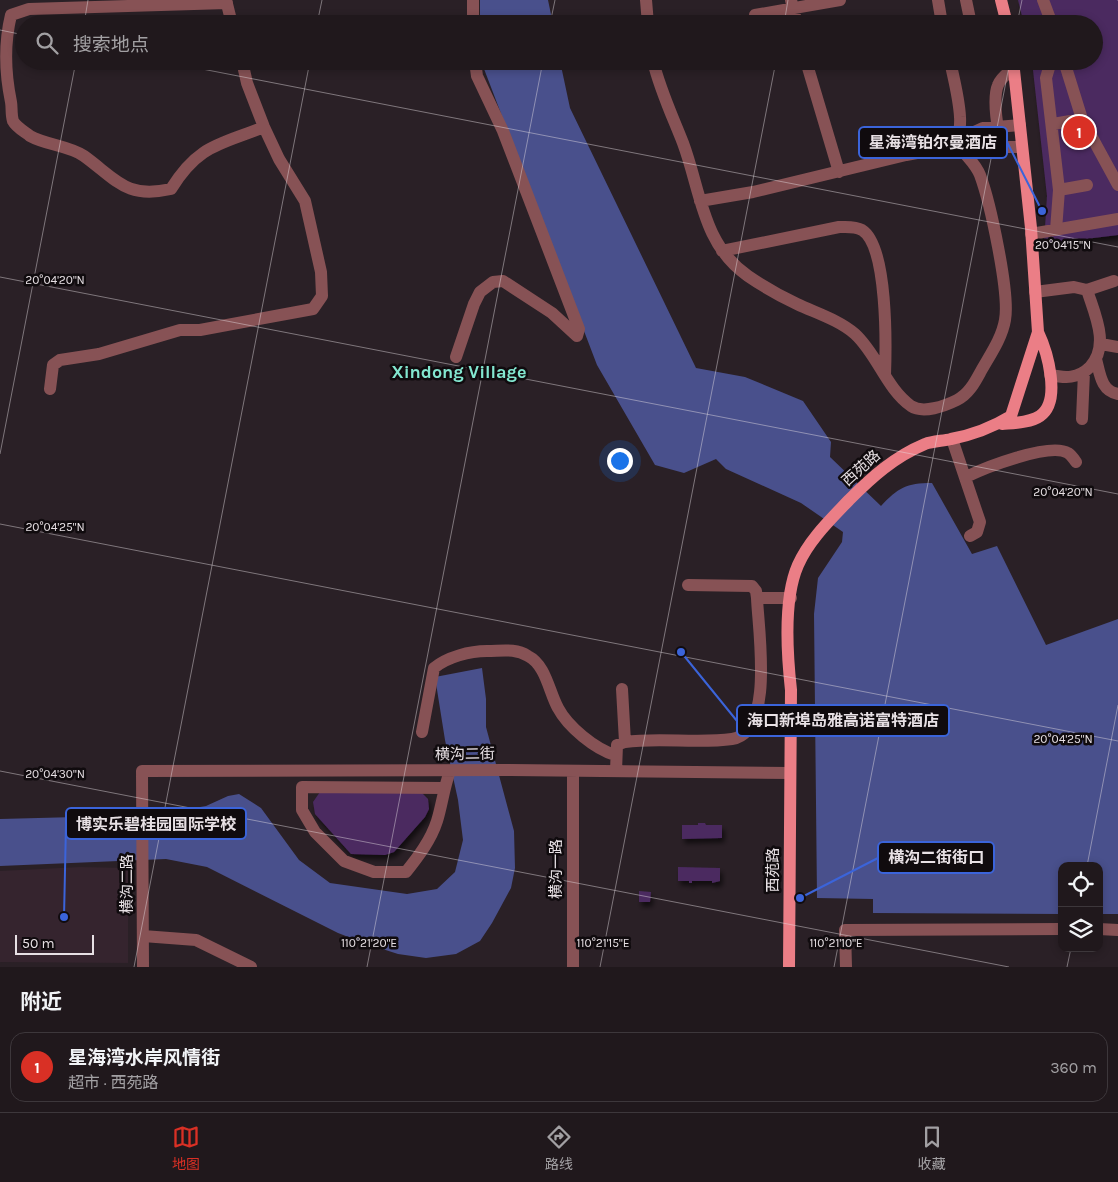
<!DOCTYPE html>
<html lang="zh">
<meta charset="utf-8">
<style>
:root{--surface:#20181c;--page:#282125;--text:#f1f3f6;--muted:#a2a0a3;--line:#3d373b;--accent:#d93025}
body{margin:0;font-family:Karla,"Noto Sans SC",sans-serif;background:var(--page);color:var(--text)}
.controls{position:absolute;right:15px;bottom:15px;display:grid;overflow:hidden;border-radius:10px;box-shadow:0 2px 8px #0003}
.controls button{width:45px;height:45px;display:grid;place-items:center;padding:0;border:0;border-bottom:1px solid var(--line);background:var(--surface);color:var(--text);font:25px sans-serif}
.scale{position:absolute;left:15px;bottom:12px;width:79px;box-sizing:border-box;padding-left:5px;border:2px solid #e7e0e4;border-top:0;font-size:14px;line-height:18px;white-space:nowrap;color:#e7e0e4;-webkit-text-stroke:4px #100b0e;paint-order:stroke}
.you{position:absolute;left:619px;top:460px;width:18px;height:18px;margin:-12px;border:4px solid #fff;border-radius:50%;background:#1a73e8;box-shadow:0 0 0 8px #1a73e833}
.badge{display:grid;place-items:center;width:32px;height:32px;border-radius:50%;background:var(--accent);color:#fff;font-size:16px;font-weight:700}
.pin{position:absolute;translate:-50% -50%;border:2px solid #fff;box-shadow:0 1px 5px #0006}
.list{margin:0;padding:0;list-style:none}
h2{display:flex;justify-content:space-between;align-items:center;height:65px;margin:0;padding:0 20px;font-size:21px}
h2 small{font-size:16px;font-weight:400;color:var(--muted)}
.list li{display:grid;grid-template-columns:32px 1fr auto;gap:15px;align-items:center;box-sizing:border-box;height:70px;margin:0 10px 10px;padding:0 10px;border:1px solid var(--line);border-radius:15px}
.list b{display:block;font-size:19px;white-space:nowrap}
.list p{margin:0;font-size:16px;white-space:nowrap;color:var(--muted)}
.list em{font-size:16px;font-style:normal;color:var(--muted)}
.icon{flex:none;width:28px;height:28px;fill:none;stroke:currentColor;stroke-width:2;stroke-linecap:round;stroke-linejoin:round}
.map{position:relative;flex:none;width:1118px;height:967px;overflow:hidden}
.search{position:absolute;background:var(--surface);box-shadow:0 2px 8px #0003;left:15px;right:15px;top:15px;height:55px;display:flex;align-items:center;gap:12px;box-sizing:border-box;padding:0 18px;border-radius:28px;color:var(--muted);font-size:19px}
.sheet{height:145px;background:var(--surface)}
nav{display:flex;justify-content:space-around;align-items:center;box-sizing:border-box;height:70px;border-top:1px solid var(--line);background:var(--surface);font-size:14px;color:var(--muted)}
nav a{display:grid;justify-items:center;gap:2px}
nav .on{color:var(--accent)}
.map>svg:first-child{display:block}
.built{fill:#35242e}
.water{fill:#49508c}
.building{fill:#4b2a61;filter:url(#shadow)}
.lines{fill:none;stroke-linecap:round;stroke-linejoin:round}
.minor{stroke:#875255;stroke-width:12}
.major{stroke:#eb7e86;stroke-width:12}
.ticks{fill:none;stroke:#e7e0e4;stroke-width:1;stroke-opacity:0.45}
.labels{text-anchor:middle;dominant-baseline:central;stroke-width:5;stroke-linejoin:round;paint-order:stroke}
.street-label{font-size:15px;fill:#e7e0e4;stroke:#100b0e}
.quarter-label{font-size:18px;font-weight:bold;fill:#83e7d0;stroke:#100b0e}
.ticks-label{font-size:12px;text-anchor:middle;fill:#e7e0e4;stroke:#100b0e;stroke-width:5;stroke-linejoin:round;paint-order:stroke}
.leader{fill:none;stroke:#3b64da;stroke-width:2}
.callout-dot{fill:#3b64da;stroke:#100b0e;stroke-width:2}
.callout{fill:#100b0e;stroke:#3b64da;stroke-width:2}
.callout-label{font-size:16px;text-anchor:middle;font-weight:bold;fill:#e7e0e4}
</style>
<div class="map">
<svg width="1118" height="967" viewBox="0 0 1118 967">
<defs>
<filter id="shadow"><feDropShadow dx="2.5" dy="4.5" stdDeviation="2.5" flood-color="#0009"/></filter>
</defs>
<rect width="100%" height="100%" fill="#2a2026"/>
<path class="built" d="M80 867 128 868V963L0 962V871Z"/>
<path class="water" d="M480 0H548L553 24H480Z
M481 61H560L570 108 696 368 745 377 803 401 831 442 830 457 881 506C898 488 906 483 932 483L972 554 997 546 1046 645 1118 619V914H1099V866H1062V914L873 913V899L817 898 814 614 818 578 842 542 843 532 801 503 726 469 716 459 684 473 655 465 597 365Z
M482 668 486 699V727L514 831 515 868 511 888 492 923 480 941 456 954 426 958 398 954 364 943 338 933 207 867 166 859 0 866V819L153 815 206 806 228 796 239 794 261 808 299 860 330 883 407 894 437 889 455 872 463 840 458 800 445 740 435 677Z"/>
<path class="building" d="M1018 0H1118V235L1044 244 1047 196 1032 61H1094V24H1024Z
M320 792H421L428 799 429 809 425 817 394 852 385 855 351 854 315 814 313 802Z
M698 823H705L706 825H722V838L682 839V825H698Z
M678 867 720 868V881L712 883V881H692V883H689V881H678Z
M639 891 651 892 650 902H639Z"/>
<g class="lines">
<path class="minor" d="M226 0 232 24
M473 0V24
M646 0 648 24
M791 0 797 24
M938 0 942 24
M966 0 971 24
M1043 0 1052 24
M227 3 29 9 11 15C4 44 5 73 11 102 12 107 11 115 13 121 16 127 25 132 30 136 46 145 70 146 84 156 117 180 126 199 171 189 199 144 220 145 264 127
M755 15 840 0
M653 61C660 90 672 115 683 143 701 191 702 244 748 276 764 287 780 296 797 304 816 313 839 320 855 334 877 354 886 388 911 406 923 414 945 406 957 400 969 394 975 382 981 371 990 355 1002 338 1005 320 1010 293 990 202 980 175 975 162 963 154 961 147 957 137 961 127 960 117 959 98 954 80 950 61
M806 61 839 172
M1051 61 1046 78 1059 190 1056 230
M1064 61 1082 119 1118 185
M1014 68C1008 73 1001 77 998 85 992 99 998 133 1002 147H1022
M1053 124 1082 119
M959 139 983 128 1020 125
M961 149 980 151 1002 147
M1059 190 1087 185
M700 201 753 192 906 155 960 145
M1031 234 1118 219
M722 251 839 227C847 227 855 226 862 230 888 246 886 347 885 375
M1087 290 1114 281
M1035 292 1074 287 1087 290C1095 315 1110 345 1090 367 1078 379 1065 378 1050 375
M1101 344 1118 347
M456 357 474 304 480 292 493 282 503 281 552 313 577 336 579 329 503 131 477 76 475 61
M1096 359C1100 374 1101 391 1118 394
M50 389 53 365 60 360 99 354 180 330H200L313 309 322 296 321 272 305 201 279 159 264 127 247 83 242 61
M1082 419 1084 372
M952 439 980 522 977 532 970 536
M966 477C984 468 1050 442 1068 453 1071 455 1074 459 1076 462
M688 585 752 586 756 591 757 598
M622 689 625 742
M422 732 434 668C447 657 470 651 487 651 502 651 515 648 528 656 546 665 549 692 558 708 568 727 595 749 615 755
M616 771 617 745 625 742C660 737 697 744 732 739 775 732 758 629 757 598H791
M443 788 302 787V810L315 832 344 861 374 872H406C418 857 431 840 437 821 442 805 444 787 450 771
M1099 929 1118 930
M143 936 196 940 251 967
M143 967 142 771 510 770 789 773
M573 967V771
M846 967 845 930 1062 929"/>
<path class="major" d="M1001 0 1007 24
M1002 424C1013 423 1030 423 1040 416 1062 401 1047 351 1038 332
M789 967 791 690C787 654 783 599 798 565 809 540 830 520 849 500 872 477 894 457 925 444 933 441 943 441 951 439 972 435 993 427 1011 416L1038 332 1031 228 1013 61"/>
</g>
<path class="ticks" d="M1117 0H1118M84 24 88 0M317 24 322 0M550 24 555 0M784 24 788 0M1017 24 1022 0M0 30 24 35M161 61 1118 247M0 277 1118 494M0 454 76 61M0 524 1118 741M0 771 1009 967M1087 866 1118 705M134 967 310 61M367 967 543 61M600 967 776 61M834 967 1010 61M1067 967 1071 948"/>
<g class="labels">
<g class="street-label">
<text transform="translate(861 468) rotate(-42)">西苑路</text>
<text transform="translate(465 754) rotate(-1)">横沟二街</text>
<text transform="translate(556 869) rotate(-90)">横沟一路</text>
<text transform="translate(773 870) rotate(-90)">西苑路</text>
<text transform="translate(127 884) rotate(-90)">横沟二路</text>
</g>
<g class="quarter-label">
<text x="459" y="372">Xindong Village</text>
</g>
</g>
<g class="ticks-label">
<text x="1063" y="249">20°04'15"N</text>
<text x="55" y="284">20°04'20"N</text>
<text x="1063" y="496">20°04'20"N</text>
<text x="55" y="531">20°04'25"N</text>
<text x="1063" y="743">20°04'25"N</text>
<text x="55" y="778">20°04'30"N</text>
<text x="369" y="947">110°21'20"E</text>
<text x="603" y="947">110°21'15"E</text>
<text x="836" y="947">110°21'10"E</text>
</g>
<path class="leader" d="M1042 211L1007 142M681 652L737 721M64 917L66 824M800 898L878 858"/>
<g class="callout-dot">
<circle cx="1042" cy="211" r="5"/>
<circle cx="681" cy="652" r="5"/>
<circle cx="64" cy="917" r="5"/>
<circle cx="800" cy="898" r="5"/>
</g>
<g class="callout">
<rect x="859" y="127" width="148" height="31" rx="5"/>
<rect x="737" y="705" width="212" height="31" rx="5"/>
<rect x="66" y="808" width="180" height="31" rx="5"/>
<rect x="878" y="842" width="116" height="31" rx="5"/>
</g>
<g class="callout-label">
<text x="933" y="148">星海湾铂尔曼酒店</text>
<text x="843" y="726">海口新埠岛雅高诺富特酒店</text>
<text x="156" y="830">博实乐碧桂园国际学校</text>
<text x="936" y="863">横沟二街街口</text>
</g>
</svg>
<div class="controls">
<button><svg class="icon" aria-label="locate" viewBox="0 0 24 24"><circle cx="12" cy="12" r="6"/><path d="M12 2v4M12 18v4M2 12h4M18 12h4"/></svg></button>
<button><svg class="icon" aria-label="layers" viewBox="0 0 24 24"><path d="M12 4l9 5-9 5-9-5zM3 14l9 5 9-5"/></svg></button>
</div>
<div class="scale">50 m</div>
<div class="you"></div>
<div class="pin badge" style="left:1079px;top:132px">1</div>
<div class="search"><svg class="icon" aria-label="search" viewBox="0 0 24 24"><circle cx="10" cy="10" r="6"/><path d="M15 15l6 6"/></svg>搜索地点</div>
</div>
<section class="sheet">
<h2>附近<small></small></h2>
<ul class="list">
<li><span class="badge">1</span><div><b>星海湾水岸风情街</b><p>超市 · 西苑路</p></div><em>360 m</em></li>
</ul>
</section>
<nav>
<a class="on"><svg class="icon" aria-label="map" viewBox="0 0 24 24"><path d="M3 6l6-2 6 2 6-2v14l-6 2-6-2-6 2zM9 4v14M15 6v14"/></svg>地图</a>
<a><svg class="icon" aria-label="directions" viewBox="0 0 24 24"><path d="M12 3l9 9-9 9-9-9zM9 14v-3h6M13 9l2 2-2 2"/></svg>路线</a>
<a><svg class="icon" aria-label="saved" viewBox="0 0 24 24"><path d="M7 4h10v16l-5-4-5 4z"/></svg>收藏</a>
</nav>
